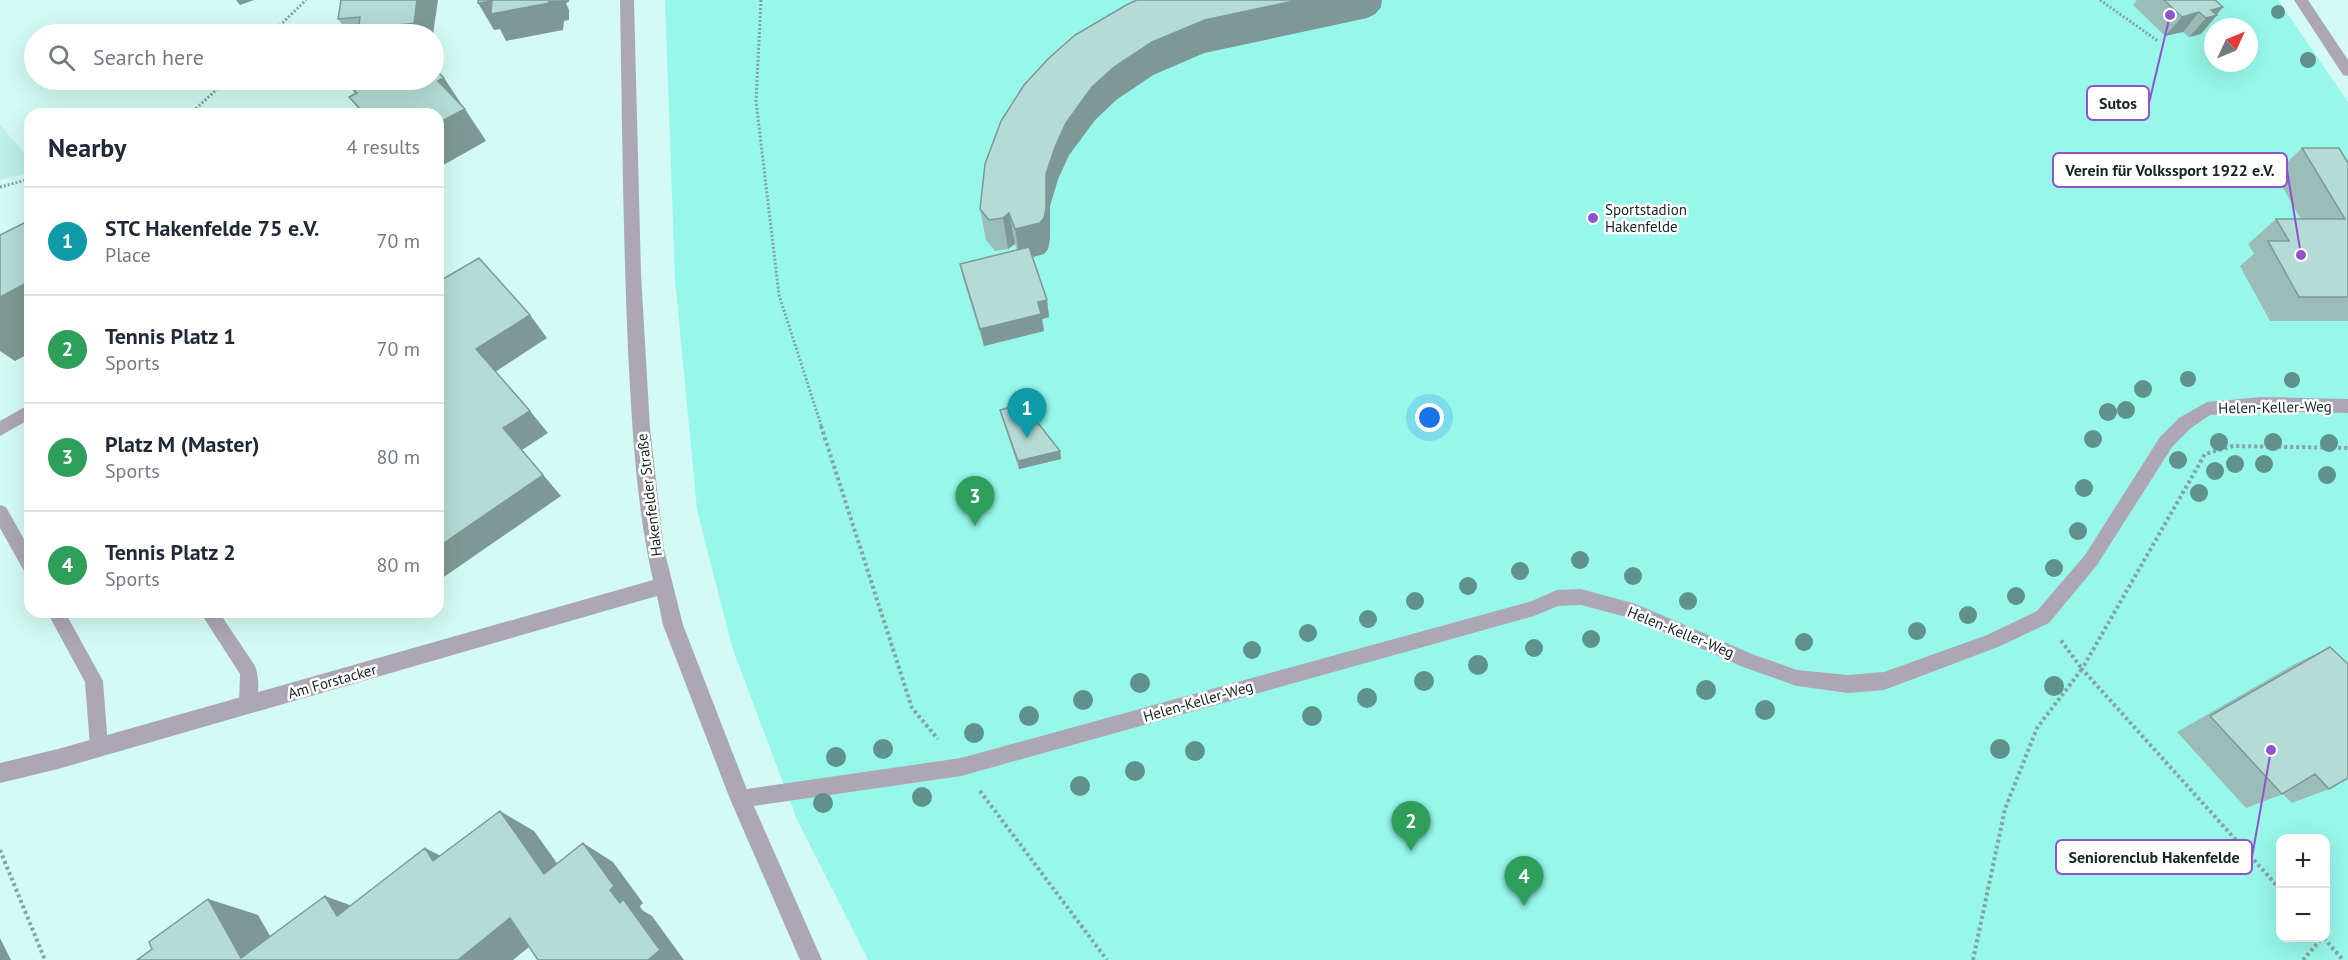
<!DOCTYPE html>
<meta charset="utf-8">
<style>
:root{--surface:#fff;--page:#f6f6f7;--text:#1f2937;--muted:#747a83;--line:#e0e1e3;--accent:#111827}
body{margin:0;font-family:"PT Sans",sans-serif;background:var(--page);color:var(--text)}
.controls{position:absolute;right:18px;bottom:18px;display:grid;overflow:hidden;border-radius:12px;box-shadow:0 6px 24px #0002}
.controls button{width:54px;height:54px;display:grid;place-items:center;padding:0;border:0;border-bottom:2px solid var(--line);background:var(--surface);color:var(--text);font:30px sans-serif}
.compass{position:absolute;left:2204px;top:18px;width:54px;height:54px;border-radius:50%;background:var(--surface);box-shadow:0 6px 24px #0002;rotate:46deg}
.you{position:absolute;left:1430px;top:418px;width:21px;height:21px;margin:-15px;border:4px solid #fff;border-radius:50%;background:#1a73e8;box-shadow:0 0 0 9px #1a73e833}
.badge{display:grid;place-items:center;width:39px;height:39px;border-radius:50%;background:var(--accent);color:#fff;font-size:20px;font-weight:700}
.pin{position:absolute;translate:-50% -50px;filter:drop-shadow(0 2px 3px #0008)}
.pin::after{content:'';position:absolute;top:32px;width:21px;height:18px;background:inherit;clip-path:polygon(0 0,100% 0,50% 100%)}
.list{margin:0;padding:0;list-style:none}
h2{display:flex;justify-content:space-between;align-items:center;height:78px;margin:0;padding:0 24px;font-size:26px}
h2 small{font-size:20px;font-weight:400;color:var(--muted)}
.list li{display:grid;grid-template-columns:39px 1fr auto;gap:18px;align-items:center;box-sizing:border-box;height:108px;padding:0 24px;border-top:2px solid var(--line)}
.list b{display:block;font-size:22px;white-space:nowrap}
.list p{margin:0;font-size:20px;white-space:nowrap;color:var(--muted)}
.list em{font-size:20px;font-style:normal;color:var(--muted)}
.icon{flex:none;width:33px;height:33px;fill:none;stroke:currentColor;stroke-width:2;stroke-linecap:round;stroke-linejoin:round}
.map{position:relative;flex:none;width:2348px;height:960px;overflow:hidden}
.search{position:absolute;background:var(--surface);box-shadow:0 6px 24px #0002;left:24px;top:24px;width:420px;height:66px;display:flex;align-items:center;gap:15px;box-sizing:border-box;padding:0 21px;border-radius:33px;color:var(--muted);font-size:22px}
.panel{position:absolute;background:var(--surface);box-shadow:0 6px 24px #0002;left:24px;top:108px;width:420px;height:510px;border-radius:18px}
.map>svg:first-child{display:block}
.built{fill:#bff0e8}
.green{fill:#96f7ea;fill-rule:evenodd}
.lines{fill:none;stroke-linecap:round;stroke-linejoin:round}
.path-far1{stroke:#86a49f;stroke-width:3;stroke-dasharray:2 2;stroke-linecap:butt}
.path{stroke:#86a49f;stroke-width:4;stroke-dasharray:3 3;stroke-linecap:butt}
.service{fill:#ada7b4;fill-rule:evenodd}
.minor{fill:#ada7b4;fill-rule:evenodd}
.tree{fill:#60928c}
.wall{fill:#9bbcb7}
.shaded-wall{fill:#7e9995}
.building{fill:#b4dbd5;stroke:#7e9995;stroke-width:1.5}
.poi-dot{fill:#9153c9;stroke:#fff;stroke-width:2}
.labels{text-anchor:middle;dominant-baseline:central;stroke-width:5;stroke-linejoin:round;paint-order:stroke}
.poi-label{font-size:15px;fill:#162523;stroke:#fff;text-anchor:start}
.street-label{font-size:15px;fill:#162523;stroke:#fff}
.leader{fill:none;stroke:#9153c9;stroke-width:2}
.callout-dot{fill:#9153c9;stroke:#fff;stroke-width:2}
.callout{fill:#fff;stroke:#9153c9;stroke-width:2}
.callout-label{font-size:16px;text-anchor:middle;font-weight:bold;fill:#162523}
</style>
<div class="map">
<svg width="2348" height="960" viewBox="0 0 2348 960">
<rect width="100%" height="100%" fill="#d3faf4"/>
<path class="built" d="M0 125 30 159V173L0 180Z"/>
<path class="green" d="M665 0H2278L2348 102V960H868L796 817 732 647 697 509 675 279ZM2213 27H2249V63H2213ZM2280 838H2326V938H2280Z"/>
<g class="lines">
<path class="path-far1" d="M761 0 756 101 779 295 822 428
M2100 0 2158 41
M271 34 306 0
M190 114 227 80
M0 187 30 179"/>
<path class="path" d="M821 426 912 708 938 739
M980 791 1107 960
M0 850 45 960
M2280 889 2082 669 2205 454 2233 446 2348 448
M2324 938 2343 960
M1973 960 2005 809 2037 728 2082 669 2060 639
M2303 960 2322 938"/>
<path class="service" d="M2261 397 2348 399V413L2261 411 2210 415 2191 428 2172 447 2097 565 2049 623 1998 647 1884 690 1848 693 1797 686 1743 667 1634 619 1581 605 1558 606 1534 616 961 776 740 808 733 806 731 799 733 792 740 790 961 758 1532 601 1557 590 1581 589 1636 604 1752 654 1797 670 1848 675 1884 672 1987 635 2037 611 2085 555 2160 437 2179 418 2207 402Z
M30 404V419L0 436V421Z
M0 505 6 507 30 550V574L24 571 0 528Z
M47 612H65L103 681 108 746 106 752 99 755 92 752 90 746 85 682Z
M200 612H219L255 666C260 678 259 700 254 711L248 714 242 711 239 705 240 674Z"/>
<path class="minor" d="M620 0H634L641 274 650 428 664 549 683 625 749 795 822 960H800L730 799 663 625 657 596 58 769 0 783V763L58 749 653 580C636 505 632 426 628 350 623 233 622 117 620 0Z
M2294 0H2308L2348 60V76L2343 75Z"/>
</g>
<g class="tree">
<circle cx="2278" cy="12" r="7"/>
<circle cx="2308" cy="60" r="8"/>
<circle cx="2188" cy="379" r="8"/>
<circle cx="2292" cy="380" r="8"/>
<circle cx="2143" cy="389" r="9"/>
<circle cx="2126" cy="410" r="9"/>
<circle cx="2108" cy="412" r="9"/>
<circle cx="2093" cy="439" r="9"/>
<circle cx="2219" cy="442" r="9"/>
<circle cx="2273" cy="442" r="9"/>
<circle cx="2329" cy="443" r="9"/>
<circle cx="2178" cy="460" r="9"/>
<circle cx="2235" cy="464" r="9"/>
<circle cx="2264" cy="464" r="9"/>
<circle cx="2215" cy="471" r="9"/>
<circle cx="2327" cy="475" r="9"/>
<circle cx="2084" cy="488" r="9"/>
<circle cx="2199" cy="493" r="9"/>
<circle cx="2078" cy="531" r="9"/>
<circle cx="1580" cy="560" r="9"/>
<circle cx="2054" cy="568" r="9"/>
<circle cx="1520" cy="571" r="9"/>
<circle cx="1633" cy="576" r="9"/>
<circle cx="1468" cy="586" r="9"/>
<circle cx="2016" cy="596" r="9"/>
<circle cx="1415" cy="601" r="9"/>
<circle cx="1688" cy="601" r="9"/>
<circle cx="1968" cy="615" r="9"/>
<circle cx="1368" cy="619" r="9"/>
<circle cx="1917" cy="631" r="9"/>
<circle cx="1308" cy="633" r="9"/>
<circle cx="1591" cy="639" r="9"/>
<circle cx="1804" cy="642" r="9"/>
<circle cx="1534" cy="648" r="9"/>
<circle cx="1252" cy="650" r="9"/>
<circle cx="1478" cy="665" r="10"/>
<circle cx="1424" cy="681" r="10"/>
<circle cx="1140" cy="683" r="10"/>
<circle cx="2054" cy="686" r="10"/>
<circle cx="1706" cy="690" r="10"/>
<circle cx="1367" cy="698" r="10"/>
<circle cx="1083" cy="700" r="10"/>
<circle cx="1765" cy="710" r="10"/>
<circle cx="1029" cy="716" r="10"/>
<circle cx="1312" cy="716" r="10"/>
<circle cx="974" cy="733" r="10"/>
<circle cx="883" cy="749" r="10"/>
<circle cx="2000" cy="749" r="10"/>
<circle cx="1195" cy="751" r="10"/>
<circle cx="836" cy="757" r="10"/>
<circle cx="1135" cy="771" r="10"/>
<circle cx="1080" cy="786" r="10"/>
<circle cx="922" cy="797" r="10"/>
<circle cx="823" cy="803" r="10"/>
</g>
<path class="wall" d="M341 0 433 34H349L338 19Z
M1137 0 1381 7 1375 14 1367 18 1204 53 1153 75 1116 100 1095 120 1069 155 1058 179 1050 206V239L1048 249 1044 254 1033 257 1047 300 1049 317 1042 319 1044 331 984 346 964 281 960 264 1017 250 1015 244 1008 249 995 251 986 240 980 209Z
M2137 0H2215L2223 7 2201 34 2189 37 2183 32 2165 36 2133 5Z
M346 81 461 105 465 109 486 141 438 114H362L349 97 355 94Z
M2302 148 2348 163V321H2270L2240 266 2254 254 2248 244 2276 219H2301L2275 174Z
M1000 410 1060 451 1061 459 1019 469 1002 418Z
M2330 647 2329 789 2292 803 2283 794 2246 808 2177 732 2295 664Z"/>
<path class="shaded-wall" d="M236 0H254L240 5Z
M417 0H438L433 34H360L358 31Z
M569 0V2L566 3 569 10V20L564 21 563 30 506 41 500 29 494 30 478 3 492 1Z
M1298 0H1382L1381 7 1375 14 1367 18 1204 53 1153 75 1116 100 1095 120 1069 155 1058 179 1050 206V239L1048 249 1044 254 1020 260 1015 229 1046 174 1055 147 1066 123 1092 87 1114 67 1152 42 1205 20Z
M2223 7 2215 16 2217 15 2201 34 2189 37 2206 18 2211 10Z
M2199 12 2183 32 2165 36 2182 17Z
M444 78 486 141 438 168V81Z
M1009 213 1015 244 1008 249 1003 218Z
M30 281V353L15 361 0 351V297Z
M1047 300 1049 317 1042 319 1044 331 984 346 980 329 1038 302Z
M530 315 547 338 495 372 476 349Z
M530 411 548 433 522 450 561 496 438 581V547L503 428Z
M1060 451 1061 459 1019 469 1018 461Z
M500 811 534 831 577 891 544 874Z
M583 843 613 862 643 903 640 906 642 910 652 916 684 960H648L610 890Z
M425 848 463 867 433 861Z
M325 896 369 912 337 916Z
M208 899 258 915 284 960 241 958Z
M510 918 545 934 513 960H458Z
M0 938 11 960H0Z"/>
<path class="building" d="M341 0H417L414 23 358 31 360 17 338 19Z
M478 0H549V3L491 14 492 1 478 3Z
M1137 0H1298L1205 20 1152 42 1114 67 1092 87 1066 123 1055 147 1046 174V208L1044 218 1040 223 1015 229 1009 213 1003 218 989 220 980 209 985 164 1001 121 1024 85 1049 58 1075 35 1128 4Z
M2164 0H2215L2223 7 2211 10 2217 15 2206 18 2199 12 2182 17Z
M434 68 444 78 438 81 465 109 438 123V114H365L349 97 357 93 346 81 349 80H434Z
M2302 148H2339L2348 163V297H2299L2268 241H2289L2276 219H2345Z
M30 220V281L0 297V235Z
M1029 247 1047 300 1038 302 1041 314 980 329 960 264Z
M479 258 530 315 476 349 530 411 503 428 543 475 438 547V282Z
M1023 404 1060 451 1018 461 1000 410Z
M2330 647 2348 664V778L2329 789 2315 774 2282 794 2210 716Z
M500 811 544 874 583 843 614 886 610 890 620 903 623 899 660 950 648 960H538L510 918 458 960H137L152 949 149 942 208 899 241 958 325 896 337 916 425 848 433 861Z"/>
<circle class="poi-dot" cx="1593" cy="218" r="6"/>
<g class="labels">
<g class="poi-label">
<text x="1605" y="209">Sportstadion<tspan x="1605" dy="17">Hakenfelde</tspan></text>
</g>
<g class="street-label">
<text transform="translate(2275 407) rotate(-1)">Helen-Keller-Weg</text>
<text transform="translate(649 495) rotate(-97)">Hakenfelder Straße</text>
<text transform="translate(1681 632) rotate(22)">Helen-Keller-Weg</text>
<text transform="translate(332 681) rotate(-16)">Am Forstacker</text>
<text transform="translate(1198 701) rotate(-16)">Helen-Keller-Weg</text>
</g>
</g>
<path class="leader" d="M2170 15L2149 103M2301 255L2287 170M2271 750L2252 857"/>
<g class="callout-dot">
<circle cx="2170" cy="15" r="6"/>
<circle cx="2301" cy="255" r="6"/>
<circle cx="2271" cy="750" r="6"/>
</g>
<g class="callout">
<rect x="2087" y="86" width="62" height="34" rx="6"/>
<rect x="2053" y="153" width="234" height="34" rx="6"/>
<rect x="2056" y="840" width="196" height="34" rx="6"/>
</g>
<g class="callout-label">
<text x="2118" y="109">Sutos</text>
<text x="2170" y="176">Verein für Volkssport 1922 e.V.</text>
<text x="2154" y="863">Seniorenclub Hakenfelde</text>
</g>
</svg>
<div class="controls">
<button>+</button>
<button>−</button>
</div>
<svg class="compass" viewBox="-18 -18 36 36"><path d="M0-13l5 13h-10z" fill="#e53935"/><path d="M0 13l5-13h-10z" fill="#747a83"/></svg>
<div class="you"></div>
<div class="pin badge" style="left:1027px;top:438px;background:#0f9aa8">1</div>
<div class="pin badge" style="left:1411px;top:851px;background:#2e9e5b">2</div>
<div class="pin badge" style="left:975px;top:526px;background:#2e9e5b">3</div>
<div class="pin badge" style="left:1524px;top:906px;background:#2e9e5b">4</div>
<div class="search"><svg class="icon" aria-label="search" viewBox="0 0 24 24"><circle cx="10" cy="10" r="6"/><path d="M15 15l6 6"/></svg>Search here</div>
<section class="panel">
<h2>Nearby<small>4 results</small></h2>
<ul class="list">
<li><span class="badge" style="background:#0f9aa8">1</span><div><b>STC Hakenfelde 75 e.V.</b><p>Place</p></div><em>70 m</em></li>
<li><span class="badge" style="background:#2e9e5b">2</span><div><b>Tennis Platz 1</b><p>Sports</p></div><em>70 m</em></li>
<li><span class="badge" style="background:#2e9e5b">3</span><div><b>Platz M (Master)</b><p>Sports</p></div><em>80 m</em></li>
<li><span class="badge" style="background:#2e9e5b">4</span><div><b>Tennis Platz 2</b><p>Sports</p></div><em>80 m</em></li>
</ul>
</section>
</div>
